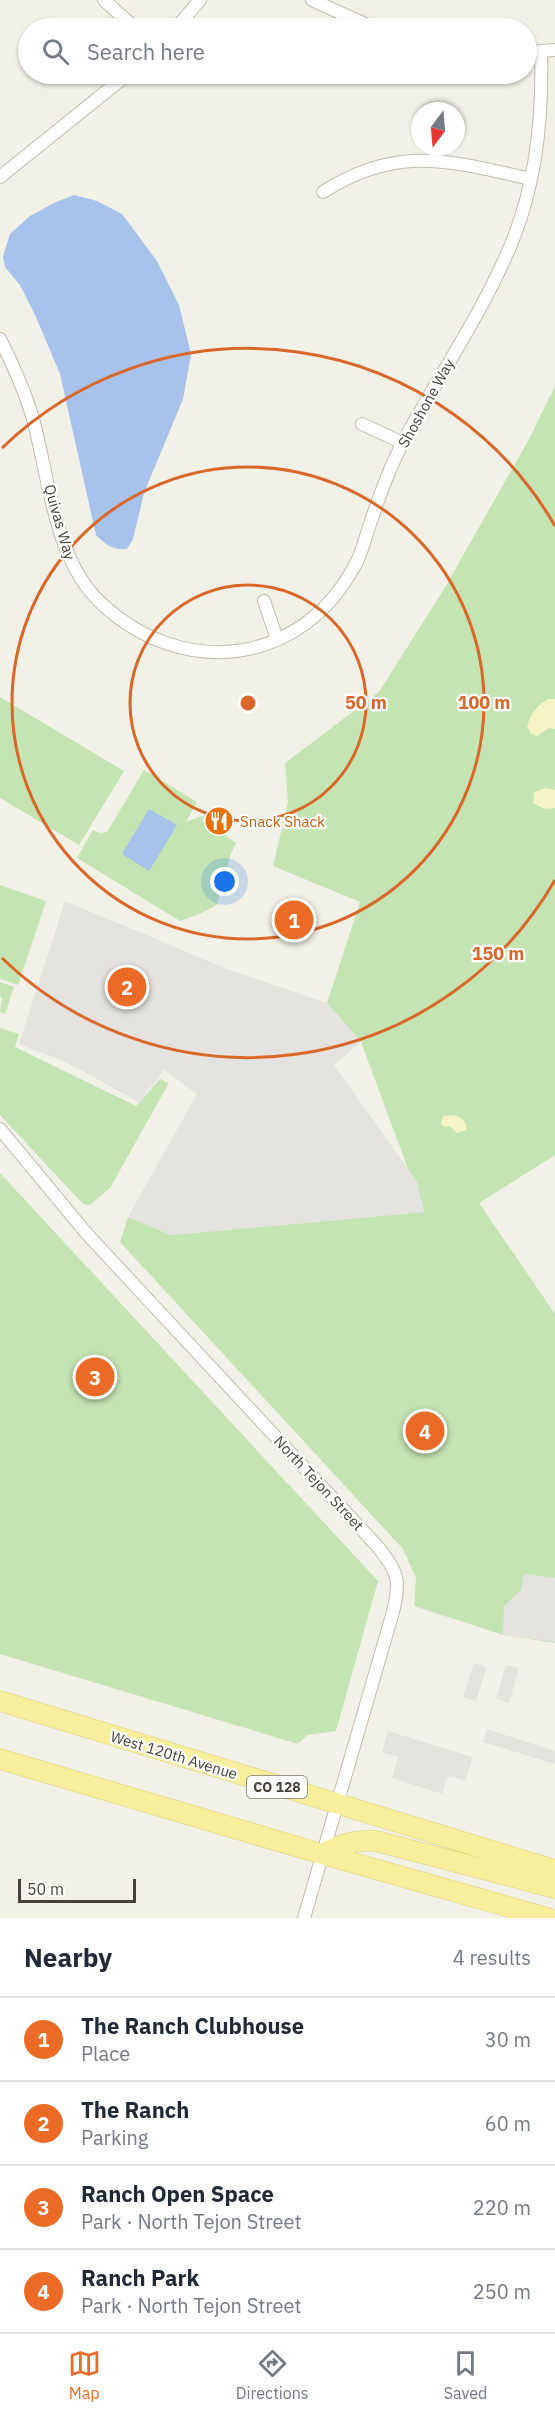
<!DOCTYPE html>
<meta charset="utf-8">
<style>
:root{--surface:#fff;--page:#f6f6f7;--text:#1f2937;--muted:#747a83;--line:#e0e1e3;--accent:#eb6b26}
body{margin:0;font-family:"IBM Plex Sans",sans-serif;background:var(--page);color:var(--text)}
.compass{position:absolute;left:411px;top:102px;width:54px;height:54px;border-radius:50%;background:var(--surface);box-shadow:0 2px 4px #0004;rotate:196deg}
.scale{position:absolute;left:18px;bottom:15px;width:118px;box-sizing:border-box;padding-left:6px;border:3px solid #454237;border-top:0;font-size:16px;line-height:21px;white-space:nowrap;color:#454237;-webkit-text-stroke:4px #fff;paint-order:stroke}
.you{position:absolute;left:225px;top:882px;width:21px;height:21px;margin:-15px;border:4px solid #fff;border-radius:50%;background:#1a73e8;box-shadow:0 0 0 9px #1a73e833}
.badge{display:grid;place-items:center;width:39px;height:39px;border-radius:50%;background:var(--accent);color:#fff;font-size:20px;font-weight:700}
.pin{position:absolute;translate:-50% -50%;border:3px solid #fff;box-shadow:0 2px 6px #0006}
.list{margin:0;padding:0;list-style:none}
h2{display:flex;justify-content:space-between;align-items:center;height:78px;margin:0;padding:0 24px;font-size:26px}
h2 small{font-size:20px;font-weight:400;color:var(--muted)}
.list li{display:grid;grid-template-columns:39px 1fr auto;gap:18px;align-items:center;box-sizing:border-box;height:84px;padding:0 24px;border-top:2px solid var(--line)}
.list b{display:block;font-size:22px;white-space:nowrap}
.list p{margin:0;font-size:20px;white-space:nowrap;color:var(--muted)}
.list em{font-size:20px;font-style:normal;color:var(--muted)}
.icon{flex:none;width:33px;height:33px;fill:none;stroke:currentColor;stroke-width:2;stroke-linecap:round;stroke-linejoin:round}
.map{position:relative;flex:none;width:555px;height:1918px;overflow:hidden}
.search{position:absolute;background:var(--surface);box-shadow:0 2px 4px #0004;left:18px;right:18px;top:18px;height:66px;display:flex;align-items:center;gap:15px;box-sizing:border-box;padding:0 21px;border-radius:33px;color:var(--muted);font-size:22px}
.sheet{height:414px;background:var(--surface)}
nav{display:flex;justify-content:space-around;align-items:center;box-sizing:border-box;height:84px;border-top:2px solid var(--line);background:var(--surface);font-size:16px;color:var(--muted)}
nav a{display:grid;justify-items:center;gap:3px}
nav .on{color:var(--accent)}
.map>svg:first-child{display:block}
.green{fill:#c4e4b3}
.sand{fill:#f4f4c5}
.parking{fill:#e4e3df}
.water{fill:#a7c2eb}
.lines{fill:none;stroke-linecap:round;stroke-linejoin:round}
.street-casing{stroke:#c0bdad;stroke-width:14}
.primary-casing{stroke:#dbd06c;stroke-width:21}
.street{stroke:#fff;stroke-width:12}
.primary{stroke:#f7ef9b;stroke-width:20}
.ring{fill:none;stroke:#da6728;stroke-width:3}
.labels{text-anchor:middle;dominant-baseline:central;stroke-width:4.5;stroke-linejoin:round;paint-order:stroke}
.shield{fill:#fff;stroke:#7d7b73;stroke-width:1.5}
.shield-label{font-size:14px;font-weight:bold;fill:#454237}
.street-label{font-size:15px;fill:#454237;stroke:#fff}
.food-label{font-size:15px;fill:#c56008;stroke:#fff;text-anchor:start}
.centre{fill:#da6728;stroke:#fff;stroke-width:3}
.ring-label{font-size:18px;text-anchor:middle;font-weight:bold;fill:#da6728;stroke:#fff;stroke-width:4.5;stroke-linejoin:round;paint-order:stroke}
</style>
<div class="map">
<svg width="555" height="1918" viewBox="0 0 555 1918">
<rect width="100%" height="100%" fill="#f2f1e7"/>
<path class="green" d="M555 386V1155L479 1203 555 1314V1643L503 1635 414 1606 416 1578 403 1549 120 1242 128 1217 171 1235 424 1212 361 1042 327 1003 360 902 273 866 288 802 285 763 379 692 444 589 528 441Z
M0 697 124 771 79 845 0 798Z
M144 770 197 802 186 822 205 815 202 821 209 825 208 827 219 834 221 832 236 843 230 856 217 905 197 915 180 921 77 858 93 830 100 833 107 832Z
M0 885 46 901 18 985 0 979Z
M0 982 14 987 5 1014 0 1012 2 998 0 997Z
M0 1028 19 1034 15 1047 136 1106 160 1079 169 1083 110 1188 90 1205 83 1204 0 1115Z
M0 1173 378 1581 336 1731 307 1735 298 1744 0 1654Z"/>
<path class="sand" d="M548 699H555V729L549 728 537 736 531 734 527 726C531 714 537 705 548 699Z
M546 788 555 790V808L545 809 533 803 534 792Z
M452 1115C460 1117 468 1120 466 1130L457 1133 449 1126 445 1127 441 1124 443 1116Z"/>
<path class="parking" d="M65 901 227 969 327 1003 361 1042 334 1065 417 1182 424 1212 171 1235 128 1217 197 1094 164 1070 139 1102 64 1061 19 1044Z
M524 1574 555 1578V1642L503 1635 504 1606 521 1590Z
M474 1663 487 1667 476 1701 463 1697Z
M506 1665 519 1668 509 1703 496 1699Z
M487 1729 555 1751V1764L483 1742Z
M388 1731 473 1757 465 1781 450 1776 446 1780 442 1794 392 1778 398 1757 382 1752Z"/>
<path class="water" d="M74 195 97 201 122 214 157 261 179 305 191 354 183 399 144 493 133 539 127 549C112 550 106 545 96 535L60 374 36 317 20 285 5 267 3 256 10 234 30 216 56 202Z
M149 809 177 825 149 871 122 854Z"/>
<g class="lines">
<g class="street-casing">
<path id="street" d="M104 0 135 28
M312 0 374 28
M176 28 200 0
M526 52 555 50
M0 177 128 74
M323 192C398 144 450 161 531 179
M0 339C13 365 25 391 33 419 49 478 54 560 102 604 183 679 300 666 354 567 362 554 365 538 370 524 379 497 389 469 402 444 439 375 485 310 514 237 537 178 543 114 541 51
M362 424 403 443
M264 601 277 639
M0 1129 87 1234 378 1547C398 1573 401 1579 393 1612L304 1918"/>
</g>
<g class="primary-casing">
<path id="primary" d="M0 1701 555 1870
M0 1759 322 1854 548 1918
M322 1854C340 1845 355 1839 376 1841L555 1888"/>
</g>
<use href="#street" class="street"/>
<use href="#primary" class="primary"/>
</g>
<g class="ring">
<circle cx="248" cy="703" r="118"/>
<circle cx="248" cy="703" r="236"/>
<path d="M555 880A354 354 0 0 1 2 958M2 448A354 354 0 0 1 555 526"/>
</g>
<defs>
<g id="restaurant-disc" transform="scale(1.5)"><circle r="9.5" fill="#e8710a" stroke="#fff"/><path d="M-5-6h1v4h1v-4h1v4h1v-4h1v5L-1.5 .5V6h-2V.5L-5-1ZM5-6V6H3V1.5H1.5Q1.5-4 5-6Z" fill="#fff"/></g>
</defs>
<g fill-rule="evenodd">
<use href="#restaurant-disc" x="219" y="821"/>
</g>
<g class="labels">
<rect class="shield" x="247" y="1776" width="60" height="22" rx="4.5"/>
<g class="shield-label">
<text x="277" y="1787">CO 128</text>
</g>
<g class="street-label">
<text transform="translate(426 403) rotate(-61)">Shoshone Way</text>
<text transform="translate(60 522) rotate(74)">Quivas Way</text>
<text transform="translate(319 1483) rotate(47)">North Tejon Street</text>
<text transform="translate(174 1755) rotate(17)">West 120th Avenue</text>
</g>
<g class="food-label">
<text x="240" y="821">Snack Shack</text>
</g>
</g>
<circle cx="248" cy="703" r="9" class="centre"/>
<g class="ring-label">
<text x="366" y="709">50 m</text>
<text x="484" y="709">100 m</text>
<text x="498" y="960">150 m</text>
</g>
</svg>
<svg class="compass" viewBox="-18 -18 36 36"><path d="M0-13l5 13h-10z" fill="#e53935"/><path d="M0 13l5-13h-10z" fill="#747a83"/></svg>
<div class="scale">50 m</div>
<div class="you"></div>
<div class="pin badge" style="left:294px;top:920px">1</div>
<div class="pin badge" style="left:127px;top:987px">2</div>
<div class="pin badge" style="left:95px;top:1377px">3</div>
<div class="pin badge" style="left:425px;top:1431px">4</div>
<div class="search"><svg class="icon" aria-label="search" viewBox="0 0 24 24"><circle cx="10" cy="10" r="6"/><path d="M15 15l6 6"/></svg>Search here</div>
</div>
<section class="sheet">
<h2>Nearby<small>4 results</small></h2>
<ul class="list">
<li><span class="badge">1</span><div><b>The Ranch Clubhouse</b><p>Place</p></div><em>30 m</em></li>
<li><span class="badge">2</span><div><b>The Ranch</b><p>Parking</p></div><em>60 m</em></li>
<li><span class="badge">3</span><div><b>Ranch Open Space</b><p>Park · North Tejon Street</p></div><em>220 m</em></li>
<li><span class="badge">4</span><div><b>Ranch Park</b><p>Park · North Tejon Street</p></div><em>250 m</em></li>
</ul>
</section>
<nav>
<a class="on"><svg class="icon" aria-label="map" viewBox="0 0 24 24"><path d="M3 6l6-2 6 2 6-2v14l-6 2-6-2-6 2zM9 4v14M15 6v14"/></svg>Map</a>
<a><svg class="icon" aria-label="directions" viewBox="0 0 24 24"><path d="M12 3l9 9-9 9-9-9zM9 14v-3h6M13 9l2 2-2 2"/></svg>Directions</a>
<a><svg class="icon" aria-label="saved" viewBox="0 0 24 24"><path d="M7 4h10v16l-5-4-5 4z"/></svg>Saved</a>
</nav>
